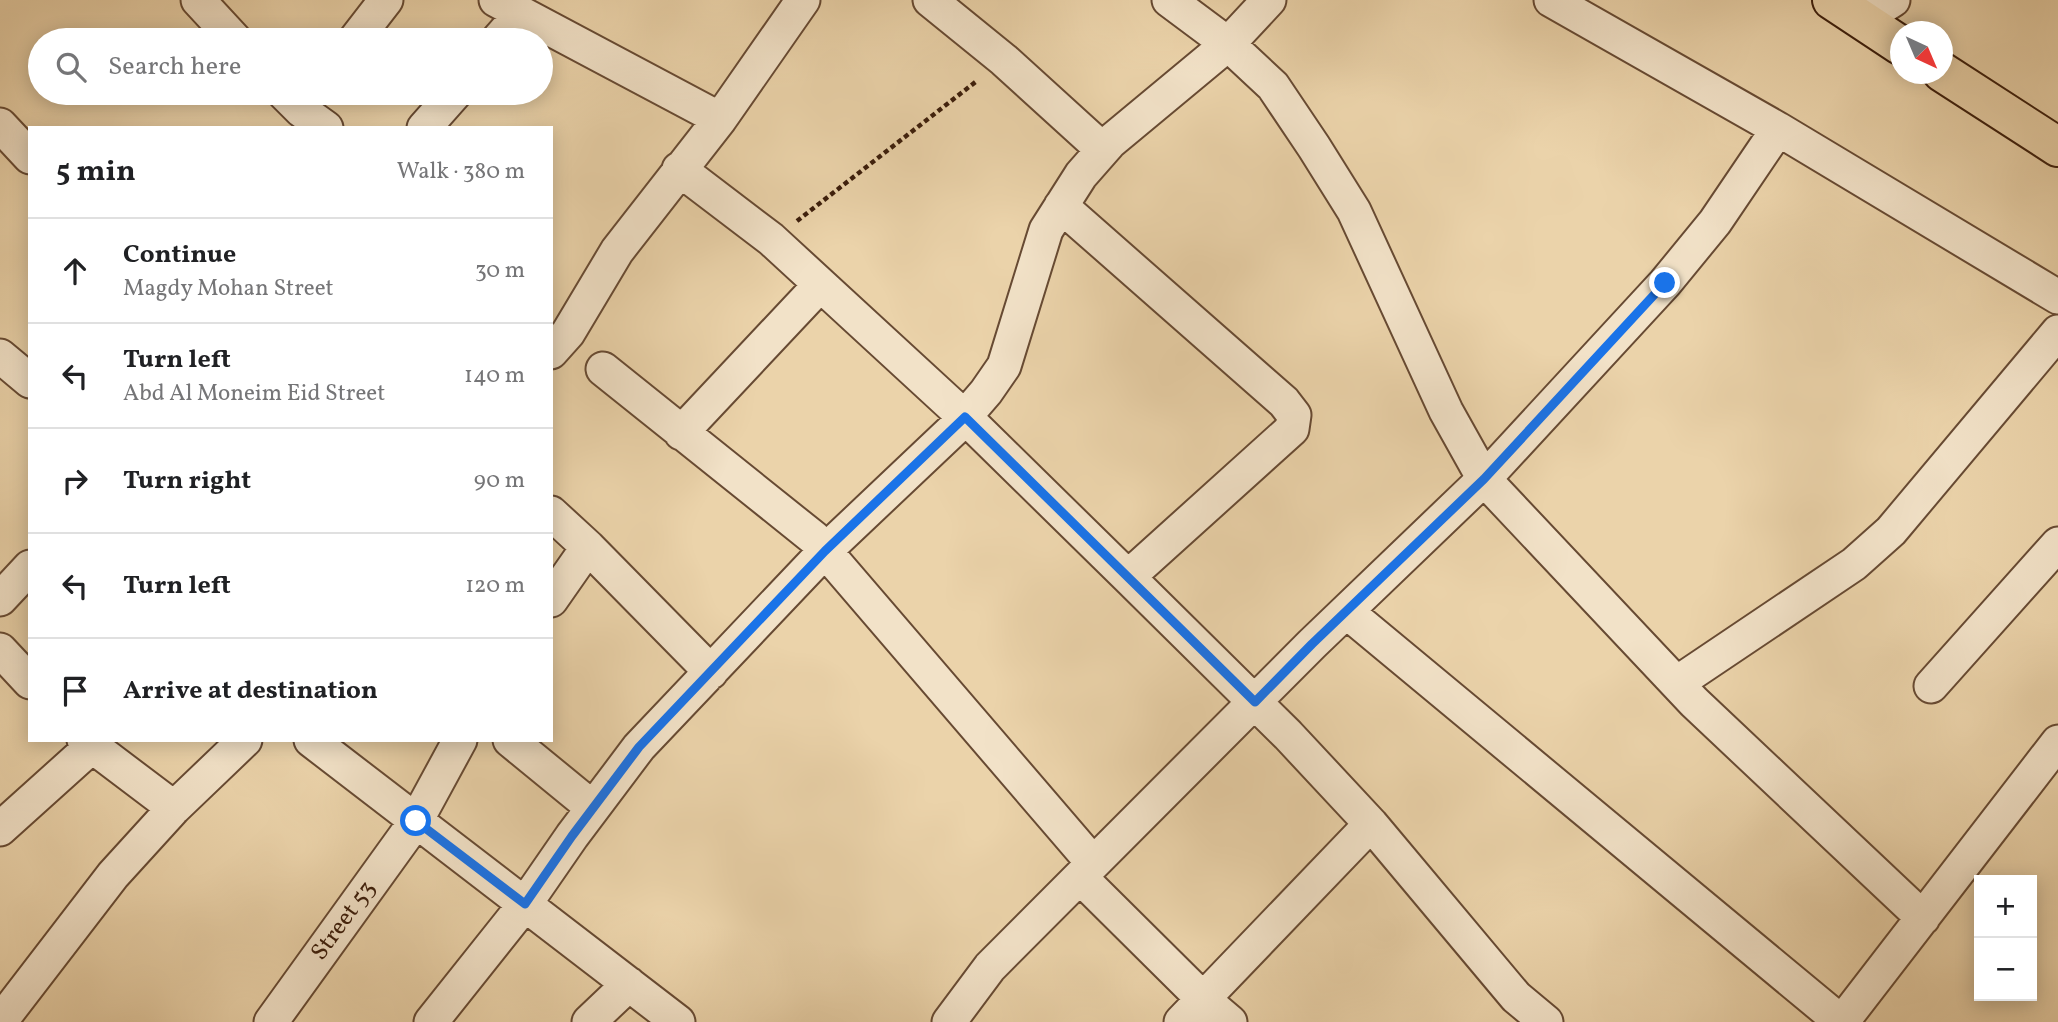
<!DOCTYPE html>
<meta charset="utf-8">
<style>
:root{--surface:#fff;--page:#f2f2f2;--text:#202124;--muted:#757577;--line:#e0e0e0}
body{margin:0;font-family:Vollkorn,serif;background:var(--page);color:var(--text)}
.controls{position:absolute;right:21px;bottom:21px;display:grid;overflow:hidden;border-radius:0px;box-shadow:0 4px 18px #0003}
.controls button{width:63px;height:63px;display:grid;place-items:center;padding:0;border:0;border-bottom:2px solid var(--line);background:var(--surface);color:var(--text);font:35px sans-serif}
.compass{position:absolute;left:1890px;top:21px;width:63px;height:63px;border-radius:50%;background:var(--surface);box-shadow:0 4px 18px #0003;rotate:136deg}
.stop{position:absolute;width:21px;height:21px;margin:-16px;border:5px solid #1a73e8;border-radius:50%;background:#fff}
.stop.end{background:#1a73e8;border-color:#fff;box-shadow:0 2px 7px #0008}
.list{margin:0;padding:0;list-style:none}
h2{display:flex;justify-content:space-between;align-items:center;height:91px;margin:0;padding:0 28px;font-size:30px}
h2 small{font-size:23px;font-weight:400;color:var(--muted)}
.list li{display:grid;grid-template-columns:46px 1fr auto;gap:21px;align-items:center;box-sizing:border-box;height:105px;padding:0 28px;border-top:2px solid var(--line)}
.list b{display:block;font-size:26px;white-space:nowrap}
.list p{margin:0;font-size:23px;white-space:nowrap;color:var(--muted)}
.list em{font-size:23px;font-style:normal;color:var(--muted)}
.icon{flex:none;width:38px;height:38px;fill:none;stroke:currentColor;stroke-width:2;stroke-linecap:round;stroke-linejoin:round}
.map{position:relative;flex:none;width:2058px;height:1022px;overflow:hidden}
.search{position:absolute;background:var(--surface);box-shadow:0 4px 18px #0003;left:28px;top:28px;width:525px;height:77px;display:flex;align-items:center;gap:18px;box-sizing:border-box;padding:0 24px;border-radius:38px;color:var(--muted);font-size:26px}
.panel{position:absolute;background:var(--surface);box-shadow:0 4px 18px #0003;left:28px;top:126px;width:525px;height:616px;border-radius:0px}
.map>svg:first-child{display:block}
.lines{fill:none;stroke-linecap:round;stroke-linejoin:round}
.minor-casing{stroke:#674a33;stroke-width:37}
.highway-casing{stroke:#3b1d0b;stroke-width:42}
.path{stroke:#3b1d0b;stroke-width:4.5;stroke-dasharray:5 3.5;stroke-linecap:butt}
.minor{stroke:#f2e2c8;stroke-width:33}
.highway{stroke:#ebd3aa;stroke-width:38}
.route{stroke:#1a73e8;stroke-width:9}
.labels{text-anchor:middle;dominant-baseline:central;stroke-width:5;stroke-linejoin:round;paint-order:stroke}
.street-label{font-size:24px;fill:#3b1d0b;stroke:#f2e2c8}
</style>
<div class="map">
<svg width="2058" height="1022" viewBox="0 0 2058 1022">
<rect width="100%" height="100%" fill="#ebd3aa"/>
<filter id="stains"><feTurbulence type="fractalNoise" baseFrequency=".00286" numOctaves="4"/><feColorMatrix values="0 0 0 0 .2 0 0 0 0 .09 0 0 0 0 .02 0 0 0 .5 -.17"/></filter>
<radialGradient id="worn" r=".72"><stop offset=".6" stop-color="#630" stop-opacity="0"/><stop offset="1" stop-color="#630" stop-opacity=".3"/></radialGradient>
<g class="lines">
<g class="minor-casing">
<path id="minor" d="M198 0 235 40
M496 0 720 119
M930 0 1004 60 1103 150
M1169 0 1228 44 1273 86 1314 147 1354 211 1446 411 1484 479 1694 702 1923 918
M1551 0 1778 129 2058 297
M1862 20 1893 0
M355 40 386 0
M498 40 520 15
M284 93 301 110 326 128
M0 125 30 157
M424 128 455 93
M679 169 771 239 971 423 1128 577 1288 735 1371 824 1516 997 1546 1022
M1061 206 1284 402 1294 415 1292 429 1128 577
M551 352 568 333 617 251 720 119 803 0
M0 356 30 381
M603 369 814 538 1093 863
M681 433 820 285
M551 513 588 547 551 600
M588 547 711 672
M0 599 30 567
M1347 612 1841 1022
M0 650 30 682
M1677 683 1854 564 1891 531 2058 332
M1931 686 2058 544
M84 740 174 808
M311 740 678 1022
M510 740 593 808
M0 829 91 747
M1080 877 1203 999 1230 1022
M0 1022 113 875 174 808 245 740
M271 1022 416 821 460 740
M431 1022 525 904 572 836 639 747 825 551 955 428 986 392 1004 366 1046 230 1081 175 1110 142 1228 44 1269 0
M589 1022 629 984
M949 1022 990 967 1312 644 1484 479 1665 283 1715 222 1778 129
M1181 1022 1371 824
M1842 1022 2058 742"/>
</g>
<g class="highway-casing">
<path id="highway" d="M1832 0 1900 45
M1942 72 2058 147"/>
</g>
<path class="path" d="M797 221 978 80"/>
<use href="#minor" class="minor"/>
<use href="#highway" class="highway"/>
</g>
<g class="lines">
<path class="route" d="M416 821 525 904 572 836 639 747 825 551 965 417 1255 702 1312 644 1484 479 1665 283"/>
</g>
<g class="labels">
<g class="street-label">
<text transform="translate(344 921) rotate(-54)">Street 53</text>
</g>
</g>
<rect width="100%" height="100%" filter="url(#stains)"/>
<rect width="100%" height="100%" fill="url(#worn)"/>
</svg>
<div class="controls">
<button>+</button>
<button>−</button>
</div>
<svg class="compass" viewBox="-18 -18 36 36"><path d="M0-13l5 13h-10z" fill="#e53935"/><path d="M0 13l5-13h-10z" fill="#757577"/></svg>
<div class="stop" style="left:416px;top:821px"></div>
<div class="stop end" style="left:1665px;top:283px"></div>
<div class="search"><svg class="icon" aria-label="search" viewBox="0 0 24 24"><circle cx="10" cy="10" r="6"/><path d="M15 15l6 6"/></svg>Search here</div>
<section class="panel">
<h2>5 min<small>Walk · 380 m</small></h2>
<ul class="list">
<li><svg class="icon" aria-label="ahead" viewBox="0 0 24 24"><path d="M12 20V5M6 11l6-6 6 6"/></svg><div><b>Continue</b><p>Magdy Mohan Street</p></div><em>30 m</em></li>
<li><svg class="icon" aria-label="left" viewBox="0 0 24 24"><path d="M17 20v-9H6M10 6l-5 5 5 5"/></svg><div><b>Turn left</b><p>Abd Al Moneim Eid Street</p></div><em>140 m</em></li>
<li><svg class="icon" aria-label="right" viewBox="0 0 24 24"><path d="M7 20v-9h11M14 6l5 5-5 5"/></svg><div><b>Turn right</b></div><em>90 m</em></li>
<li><svg class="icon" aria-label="left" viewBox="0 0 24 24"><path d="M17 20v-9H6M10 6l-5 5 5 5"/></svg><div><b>Turn left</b></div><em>120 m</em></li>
<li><svg class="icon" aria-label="arrive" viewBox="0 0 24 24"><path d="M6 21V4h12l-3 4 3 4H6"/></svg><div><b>Arrive at destination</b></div></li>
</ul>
</section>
</div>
